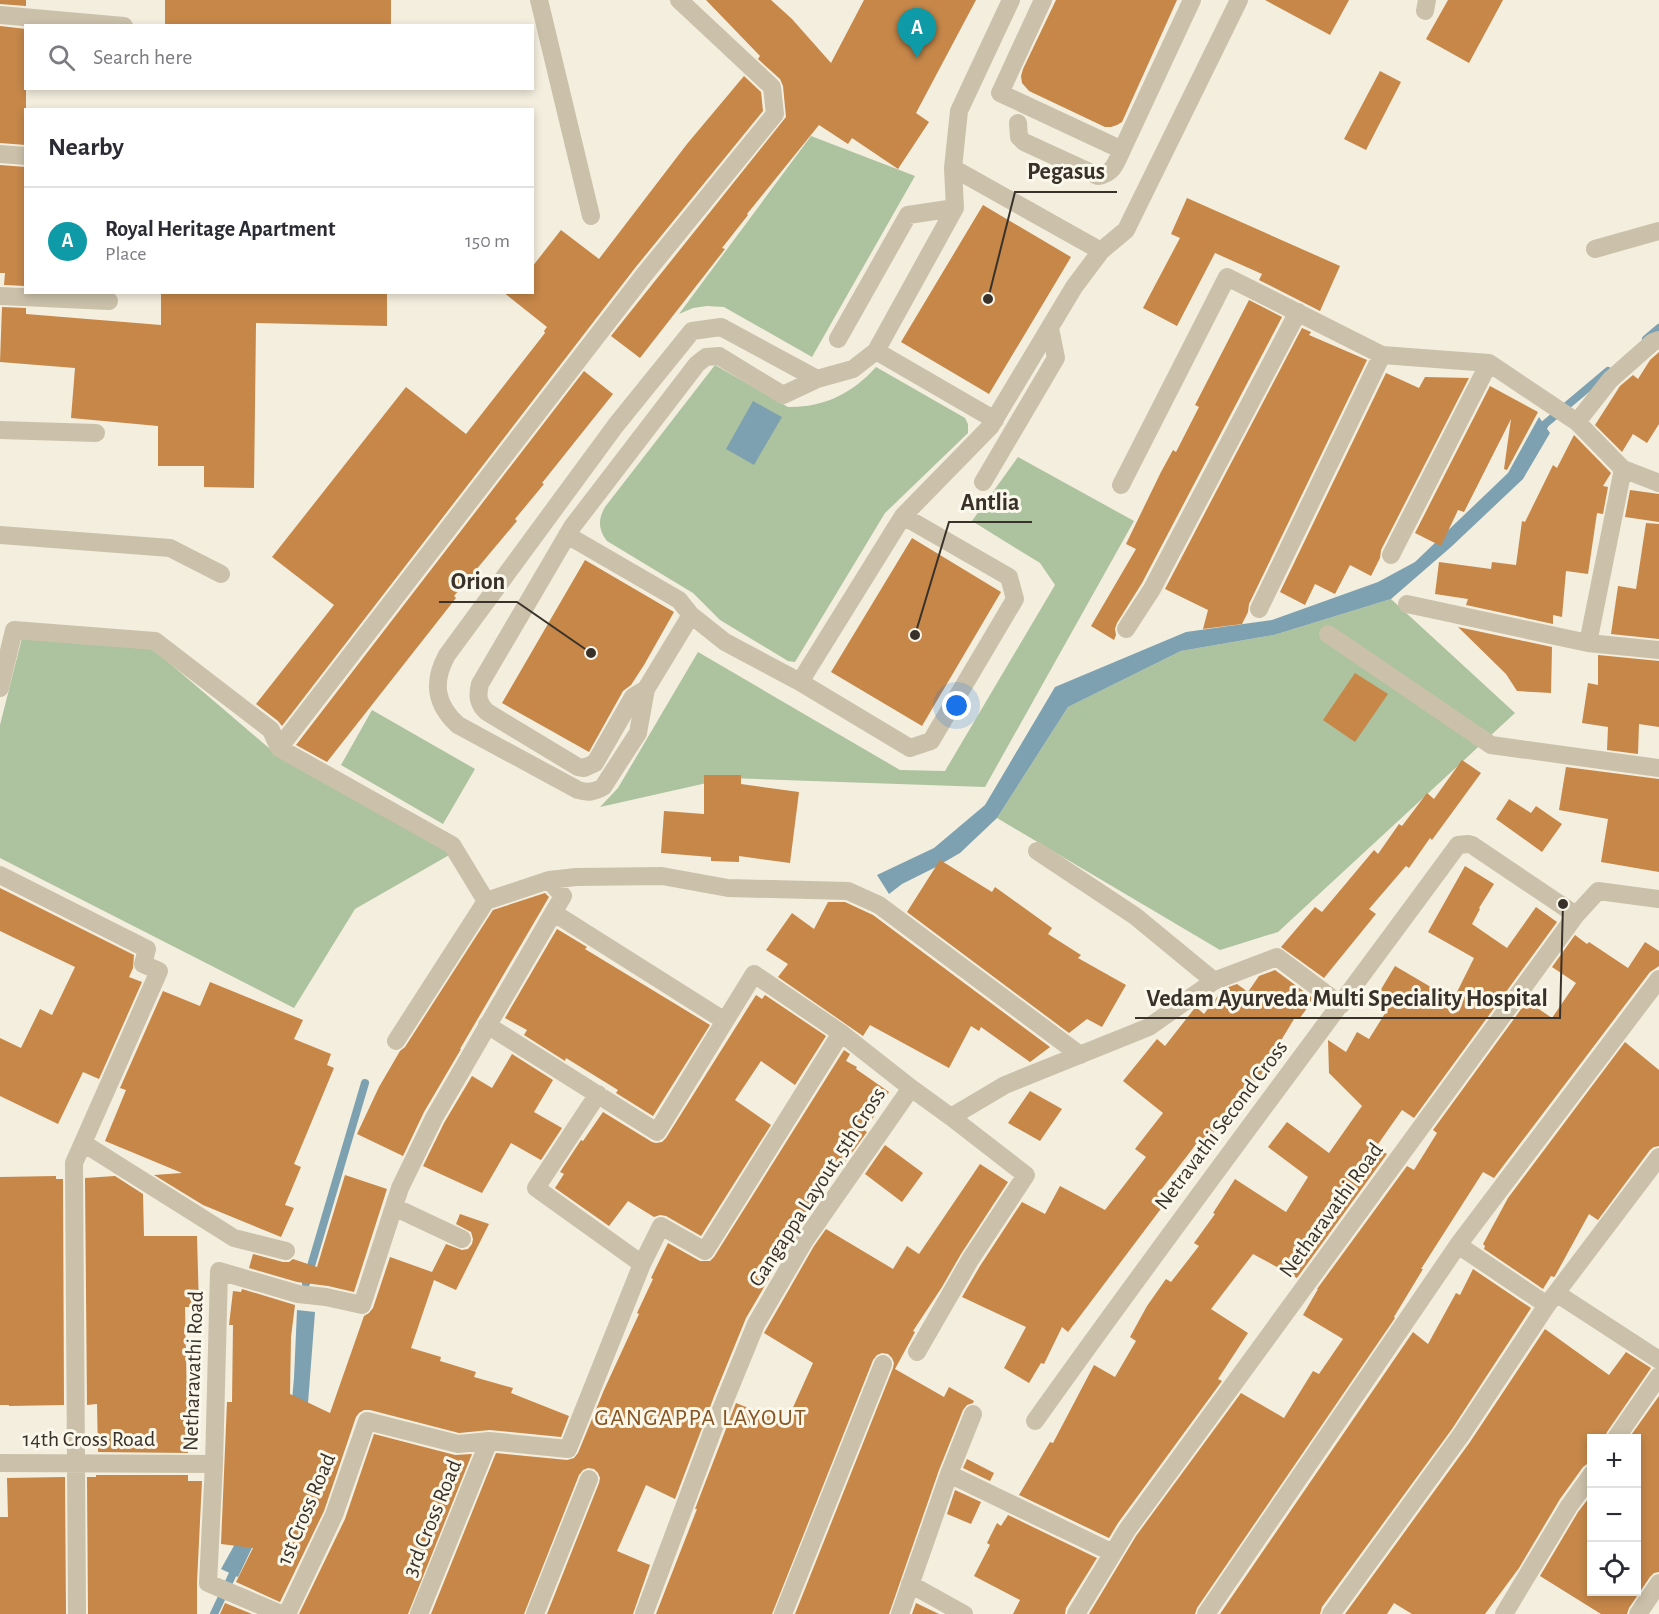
<!DOCTYPE html>
<meta charset="utf-8">
<style>
:root{--surface:#fff;--page:#f2f2f3;--text:#2b2b33;--muted:#7c7c81;--line:#e1e1e2;--accent:#111827}
body{margin:0;font-family:"Alegreya Sans",sans-serif;background:var(--page);color:var(--text)}
.controls{position:absolute;right:18px;bottom:18px;display:grid;overflow:hidden;border-radius:0px;box-shadow:0 3px 9px #0003}
.controls button{width:54px;height:54px;display:grid;place-items:center;padding:0;border:0;border-bottom:2px solid var(--line);background:var(--surface);color:var(--text);font:30px sans-serif}
.you{position:absolute;left:957px;top:706px;width:21px;height:21px;margin:-15px;border:4px solid #fff;border-radius:50%;background:#1a73e8;box-shadow:0 0 0 9px #1a73e833}
.badge{display:grid;place-items:center;width:39px;height:39px;border-radius:50%;background:var(--accent);color:#fff;font-size:20px;font-weight:700}
.pin{position:absolute;translate:-50% -50px;filter:drop-shadow(0 2px 3px #0008)}
.pin::after{content:'';position:absolute;top:32px;width:21px;height:18px;background:inherit;clip-path:polygon(0 0,100% 0,50% 100%)}
.list{margin:0;padding:0;list-style:none}
h2{display:flex;justify-content:space-between;align-items:center;height:78px;margin:0;padding:0 24px;font-size:26px}
h2 small{font-size:20px;font-weight:400;color:var(--muted)}
.list li{display:grid;grid-template-columns:39px 1fr auto;gap:18px;align-items:center;box-sizing:border-box;height:108px;padding:0 24px;border-top:2px solid var(--line)}
.list b{display:block;font-size:22px;white-space:nowrap}
.list p{margin:0;font-size:20px;white-space:nowrap;color:var(--muted)}
.list em{font-size:20px;font-style:normal;color:var(--muted)}
.icon{flex:none;width:33px;height:33px;fill:none;stroke:currentColor;stroke-width:2;stroke-linecap:round;stroke-linejoin:round}
.map{position:relative;flex:none;width:1659px;height:1614px;overflow:hidden}
.search{position:absolute;background:var(--surface);box-shadow:0 3px 9px #0003;left:24px;top:24px;width:510px;height:66px;display:flex;align-items:center;gap:15px;box-sizing:border-box;padding:0 21px;border-radius:0px;color:var(--muted);font-size:22px}
.panel{position:absolute;background:var(--surface);box-shadow:0 3px 9px #0003;left:24px;top:108px;width:510px;height:186px;border-radius:0px}
.map>svg:first-child{display:block}
.green{fill:#adc29e}
.water{fill:#7da1b0}
.lines{fill:none;stroke-linecap:round;stroke-linejoin:round}
.stream{stroke:#7da1b0;stroke-width:8}
.building{fill:#c68749}
.minor{stroke:#cbc1aa;stroke-width:18}
.labels{text-anchor:middle;dominant-baseline:central;stroke-width:6;stroke-linejoin:round;paint-order:stroke}
.street-label{font-size:22px;fill:#39322a;stroke:#faf7eb}
.neighbourhood-label{font-size:24px;letter-spacing:1.5px;fill:#885422;stroke:#faf7eb}
.leader{fill:none;stroke:#39322a;stroke-width:2}
.callout-dot{fill:#39322a;stroke:#faf7eb;stroke-width:2}
.callout-label{font-size:24px;text-anchor:middle;font-weight:bold;fill:#39322a;stroke:#faf7eb;stroke-width:6;stroke-linejoin:round;paint-order:stroke}
</style>
<div class="map">
<svg width="1659" height="1614" viewBox="0 0 1659 1614">
<rect width="100%" height="100%" fill="#f3eede"/>
<path class="green" d="M811 136 915 176 812 357 724 307 707 306 693 308 679 314Z
M715 365 788 407C823 408 853 393 876 367L965 418 968 424V433L885 513 795 662 788 661 720 620 693 593 607 541C598 530 598 519 605 507Z
M1018 457 1134 521 985 787 729 778 600 807 618 788 698 652 900 770 945 771 1055 585 1040 563 972 521Z
M1391 599 1515 713 1278 932 1220 950 997 818 1068 707 1181 651 1274 635Z
M22 638 153 649 270 749 451 854 355 909 294 1008 0 858V725Z
M372 710 475 769 443 824 341 765Z"/>
<path class="water" d="M753 401 782 417 754 465 726 449Z
M1539 417 1550 433 1523 479 1451 547 1391 599 1274 635 1181 651 1068 707 997 818 960 853 934 868 902 884 889 894 877 875 934 848 985 805 1055 687 1186 632 1272 620 1378 582 1415 562 1508 473Z
M297 1310 315 1312 308 1403 298 1451 238 1577 221 1569 255 1508 291 1411 294 1378Z"/>
<g class="lines">
<path class="stream" d="M1646 339 1659 328
M1539 435 1545 424 1608 371
M306 1283 365 1083
M214 1614 237 1565"/>
</g>
<path class="building" d="M0 0H26V6L0 4Z
M165 0H391V26H165Z
M706 0H771L792 19 831 63 864 0H976L916 113 929 122 898 169 852 138 848 144 819 125 747 214 748 215 722 248 725 249 640 358 611 336 786 117 783 86 780 79 758 59 760 56Z
M1056 0H1177L1122 122 1117 125 1111 127H1105L1029 91 1022 83 1021 76 1023 69Z
M1265 0H1349L1330 35Z
M1448 0H1503L1469 63 1426 39Z
M0 26 26 29V145L0 143Z
M1380 71 1401 82 1366 150 1344 139Z
M744 76 761 92 763 111 635 268 282 726 278 721 256 704 334 605 272 557 406 387 466 434 545 333 544 331 547 327 503 292H532V267L561 230 599 259 687 144Z
M0 165 26 167V286L4 285 5 273H0Z
M1187 198 1340 266 1320 311 1259 280 1262 274 1215 253 1177 326 1143 308 1180 238 1171 234Z
M983 205 1071 257 989 394 901 342Z
M161 292H387V326L256 323 254 488 204 487V466H158V426L71 418 75 368 0 362 2 307 26 308V314L161 325Z
M1249 300 1282 317 1142 583 1117 623 1115 629 1116 635 1114 640 1091 626 1136 549 1126 544 1161 472 1173 450 1176 452 1199 407 1195 405Z
M1302 328 1311 332 1309 335 1367 360 1249 604 1248 612 1242 624 1203 629 1208 610 1165 589Z
M1659 352V424L1647 443 1633 434 1622 452 1595 425 1620 386 1633 375 1638 379 1650 360Z
M584 371 613 394 542 483 544 484 515 519 517 521 454 596 456 598 327 762 296 745Z
M1386 373 1419 388 1425 377 1469 378 1381 550 1380 558 1371 576 1350 565 1335 594 1315 584 1305 605 1280 592Z
M1490 386 1538 412 1507 470 1504 469 1511 419 1464 512 1458 510 1441 546 1415 533Z
M1574 435 1611 473 1603 486 1608 487 1603 514 1597 513 1588 574 1566 571 1562 617 1553 615V624L1466 605 1468 599 1435 594 1439 562 1491 569 1492 562 1516 565 1522 521 1525 522 1553 465 1557 468Z
M1630 490 1659 494V522L1625 517Z
M1646 523 1659 524V639L1611 634 1618 586 1636 589Z
M912 538 1001 592 922 726 831 672Z
M585 560 674 612 644 665 631 685 623 691 589 752 502 703Z
M1458 627 1552 647 1551 693 1517 691 1506 674Z
M1598 655 1659 661V727L1639 724 1638 754 1607 750 1608 727 1582 723 1588 683 1598 685Z
M1355 673 1388 694 1355 742 1323 720Z
M1462 760 1481 773 1432 840 1430 838 1409 868 1406 866 1369 909 1376 914 1324 978 1281 947 1315 907 1322 912 1374 850 1378 854 1399 824 1402 826 1427 793 1434 799Z
M1566 767 1659 779V872L1601 862 1608 819 1559 810Z
M704 775H741V784L799 792 790 863 739 856V862L711 861V857L661 853 664 811 704 814Z
M1509 799 1531 813 1536 806 1562 824 1542 852 1496 819Z
M940 860 992 892 995 887 1052 928 1048 934 1081 955 1078 958 1126 985 1102 1027 1087 1019 1069 1033 907 912Z
M1465 866 1494 884 1479 908 1480 909 1472 924 1507 948 1536 907 1557 922 1414 1118 1402 1110 1376 1147 1387 1154 1297 1278 1253 1254 1211 1309 1248 1333 1218 1379 1222 1381 1118 1523 1109 1538 1019 1495 1050 1442 1053 1443 1094 1365 1115 1377 1136 1341 1130 1337 1147 1306 1166 1279 1171 1282 1199 1246 1194 1243 1215 1214 1213 1213 1235 1179 1286 1212 1308 1177 1268 1147 1287 1122 1329 1153 1362 1106 1329 1073 1328 1040 1346 1052 1357 1032 1369 1039 1394 999 1380 991 1395 966 1453 1000 1474 958 1428 932Z
M0 888 134 955 133 968 129 977 142 982 99 1079 83 1072 58 1124 0 1096V1038L21 1048 40 1009 52 1015 75 967 0 931Z
M545 893 549 897 460 1049H461L424 1112 403 1156 357 1134 379 1087 400 1051 405 1047 493 910Z
M828 902H845L873 915 1050 1047 1030 1062 981 1027 979 1031 971 1026 949 1068 870 1025 863 1036 778 977 788 964 766 950 792 913 814 929Z
M557 929 587 947 585 949 710 1025 653 1116 616 1093 618 1090 566 1058 565 1061 524 1035 527 1030 505 1018Z
M1575 935 1587 944 1589 942 1628 968 1645 942 1659 951V966L1650 972 1494 1178 1483 1172 1421 1269H1423L1394 1317 1395 1318 1197 1608 1195 1614H1089L1136 1536 1241 1393 1284 1418 1313 1371 1319 1374 1343 1339 1303 1315 1318 1289H1317L1407 1166 1414 1170 1437 1133 1433 1130 1527 1001 1552 1018 1576 983 1552 967Z
M1275 970 1314 999 1299 1019H1294L1265 1067 1266 1068 1248 1091 1246 1090 1202 1148 1197 1143 1160 1191 1169 1198 1068 1332 1062 1327 1044 1364 1041 1363 1029 1383 1004 1368 1026 1327 962 1297 980 1266 1022 1202 1045 1214 1060 1186 1105 1210 1146 1157 1135 1149 1163 1113 1123 1081 1157 1039 1165 1046 1194 1009 1196 1007 1204 1014 1223 989 1237 984 1248 992 1259 976Z
M210 982 303 1020 294 1039 331 1054 327 1065 334 1068 294 1164 301 1167 285 1205 294 1208 281 1237 203 1205 154 1175 182 1173 105 1141 126 1090 120 1088 163 991 200 1006Z
M756 995 762 999 765 995 826 1036 795 1085 761 1061 735 1100 771 1125 701 1236 666 1216 660 1215 654 1217 628 1201 609 1226 555 1188 564 1174 560 1172 581 1140 583 1141 603 1112 652 1142 656 1143 662 1142 666 1138Z
M1625 1042 1659 1070V1146L1654 1147 1650 1150 1598 1220 1589 1214 1555 1276 1554 1277 1551 1276 1543 1289 1484 1249 1485 1246 1483 1244 1508 1198Z
M844 1050 850 1054 846 1061 857 1067 856 1069 889 1092 865 1131 867 1132 846 1161 841 1158 829 1181 825 1179 804 1216 807 1218 795 1234 746 1318 715 1394 675 1499 646 1485 617 1551 650 1565 633 1614H547L599 1483 600 1478 598 1473 594 1469 588 1468 583 1470 579 1475 524 1614H431L496 1453 567 1460 574 1458 578 1453 604 1390 639 1314 637 1313 653 1279 651 1278 668 1243 700 1261H710L714 1257Z
M512 1054 553 1080 534 1112 562 1128 541 1160 511 1143 482 1193 423 1166 444 1123 472 1076 492 1088Z
M1030 1091 1062 1109 1040 1141 1008 1123Z
M885 1145 923 1173 902 1202 865 1174Z
M980 1164 1008 1182 961 1254 942 1287 913 1331 915 1332 895 1369 944 1397 949 1387 974 1401 973 1403 967 1405 963 1410 939 1470 889 1614H795L893 1368 894 1363 892 1358 888 1354 882 1353 877 1355 873 1360 772 1614H656L697 1509H695L736 1403 786 1423 813 1363 764 1333 814 1246 826 1229 893 1269 907 1246 919 1254Z
M345 1175 387 1189 354 1292 328 1286 297 1282 249 1268 253 1254 283 1262H289L293 1259 317 1267Z
M56 1176V1179H63L64 1405 9 1406V1405H0V1177Z
M115 1176 143 1194 144 1236H197L199 1307H185L188 1453 98 1452 97 1404 87 1405 85 1178Z
M460 1214 489 1224 456 1290 434 1280 411 1348 441 1357 440 1361 476 1372 474 1377 513 1388 511 1393 569 1416 561 1437 490 1430 459 1433 370 1410H364L359 1413 356 1417 324 1511 280 1602 236 1582 253 1548 221 1544 227 1402H232L233 1325H229L233 1291 241 1292 242 1289 295 1305 291 1337 290 1394 330 1413 364 1316 369 1313 373 1308 390 1257 432 1272 446 1244 462 1250 468 1249 472 1244 473 1239 471 1232 456 1224Z
M1473 1269 1531 1308 1452 1429 1322 1607 1320 1614H1220L1413 1332 1428 1344 1456 1293 1460 1295Z
M1545 1329 1609 1375 1626 1352 1651 1368 1607 1432 1605 1438H1592V1463L1587 1464 1583 1467 1560 1499 1519 1568 1485 1614H1412L1394 1603 1387 1614H1345L1470 1442Z
M1659 1396V1572L1654 1573 1650 1577 1629 1608 1627 1614H1601L1540 1576 1578 1512 1592 1494V1592H1636V1438H1629Z
M374 1434 455 1455 472 1454 408 1614H299L345 1519Z
M967 1459 994 1473 990 1481 963 1468Z
M96 1475H188V1481H202L197 1582V1614H88L87 1477H96Z
M65 1477 66 1614H0V1517H8L7 1478Z
M955 1490 981 1502 971 1524 947 1514Z
M1008 1515 1097 1558 1066 1608 1065 1614H1013L1020 1600 974 1576 990 1545 987 1543 997 1523 1001 1526Z
M225 1603 252 1614H220Z
M916 1603 939 1614H912Z"/>
<g class="lines">
<path class="minor" d="M539 0 591 216
M1043 0 1000 93 1122 150 1192 0
M1425 11 1427 0
M0 15 124 26
M1018 123 1019 137 1024 142 1098 176C1113 174 1116 163 1122 150
M0 154 26 156
M953 168 1101 251
M1595 249 1659 231
M0 296 109 301
M838 339 908 215 955 208
M876 351 995 420
M817 379 721 327 692 331 616 425 447 655C432 682 435 704 458 725L578 790C588 793 594 792 603 787L638 733 646 689 691 615 725 642 800 682 903 516 990 427 1074 287 1101 251 1126 230 1239 0
M1577 422 1610 380 1653 342 1659 340
M0 430 96 433
M983 482 1056 358 1050 328
M1121 485 1227 277 1382 355 1489 363 1577 422 1623 469 1659 483
M0 535 170 548 221 574
M567 535 679 600 691 615
M1391 555 1489 363
M1407 604 1588 643 1659 650
M1259 609 1382 355
M1126 629 1152 589 1298 312
M1328 634 1491 745 1659 768
M1588 643 1623 469
M800 682 910 748 931 741 1015 599 1009 577 903 516
M0 688 14 630 155 641 271 730 279 748 452 845 486 901
M646 689 633 697 595 763 584 768 578 767 487 712C478 704 477 696 480 684L572 527 697 364 706 357 719 356 783 395 817 379 853 369 876 351 955 208 953 168 959 111 1011 0
M279 748 644 275 775 114 772 87 679 0
M1037 851 1135 916 1214 981
M0 875 147 949 143 964 159 971 74 1163 77 1614
M554 913 725 1021 754 974 841 1033 911 1088 951 1117 1005 1085 1149 1027 1214 981 1277 957 1341 1005
M487 1025 657 1132 725 1021
M396 1041 486 901 549 880 576 877 662 876 728 888 848 891 879 905 1080 1055
M83 1143 234 1238 286 1251
M394 1207 462 1239
M642 1264 661 1226 705 1251 841 1033
M1556 1293 1659 1360
M1547 1305 1458 1245 1659 979
M917 1352 970 1260 1026 1175 951 1117
M1035 1421C1173 1227 1317 1037 1458 845L1468 844 1472 845 1576 915
M1616 1438 1659 1376
M0 1463 214 1464
M949 1474 1113 1553
M910 1584 964 1614
M281 1614 208 1583 214 1464 219 1271 298 1294 326 1297 362 1305 400 1188 434 1118 563 896 549 880
M287 1614 334 1515 367 1421 458 1444 489 1441 568 1449 642 1264 536 1188 598 1094
M419 1614 489 1441
M535 1614 589 1479
M644 1614 716 1422 756 1324 805 1240 911 1088
M783 1614 883 1364
M900 1614 949 1474 973 1414
M1076 1614 1127 1530 1576 915 1598 891 1659 899
M1206 1614 1458 1245
M1331 1614 1461 1435 1547 1305 1659 1157
M1504 1614 1569 1506 1592 1474
M1638 1614 1659 1583"/>
</g>
<g class="labels">
<g class="street-label">
<text transform="translate(1221 1125) rotate(-53)">Netravathi Second Cross</text>
<text transform="translate(817 1187) rotate(-57)">Gangappa Layout, 5th Cross</text>
<text transform="translate(1331 1210) rotate(-54)">Netharavathi Road</text>
<text transform="translate(193 1371) rotate(-88)">Netharavathi Road</text>
<text x="89" y="1439">14th Cross Road</text>
<text transform="translate(306 1509) rotate(-67)">1st Cross Road</text>
<text transform="translate(432 1518) rotate(-68)">3rd Cross Road</text>
</g>
<g class="neighbourhood-label">
<text x="701" y="1418">GANGAPPA LAYOUT</text>
</g>
</g>
<path class="leader" d="M988 299L1015 192H1117M915 635L949 522H1032M591 653L517 602H439M1563 904L1560 1018H1135"/>
<g class="callout-dot">
<circle cx="988" cy="299" r="6"/>
<circle cx="915" cy="635" r="6"/>
<circle cx="591" cy="653" r="6"/>
<circle cx="1563" cy="904" r="6"/>
</g>
<g class="callout-label">
<text x="1066" y="179">Pegasus</text>
<text x="990" y="510">Antlia</text>
<text x="478" y="589">Orion</text>
<text x="1347" y="1006">Vedam Ayurveda Multi Speciality Hospital</text>
</g>
</svg>
<div class="controls">
<button>+</button>
<button>−</button>
<button><svg class="icon" aria-label="locate" viewBox="0 0 24 24"><circle cx="12" cy="12" r="6"/><path d="M12 2v4M12 18v4M2 12h4M18 12h4"/></svg></button>
</div>
<div class="you"></div>
<div class="pin badge" style="left:917px;top:58px;background:#0f9aa8">A</div>
<div class="search"><svg class="icon" aria-label="search" viewBox="0 0 24 24"><circle cx="10" cy="10" r="6"/><path d="M15 15l6 6"/></svg>Search here</div>
<section class="panel">
<h2>Nearby<small></small></h2>
<ul class="list">
<li><span class="badge" style="background:#0f9aa8">A</span><div><b>Royal Heritage Apartment</b><p>Place</p></div><em>150 m</em></li>
</ul>
</section>
</div>
